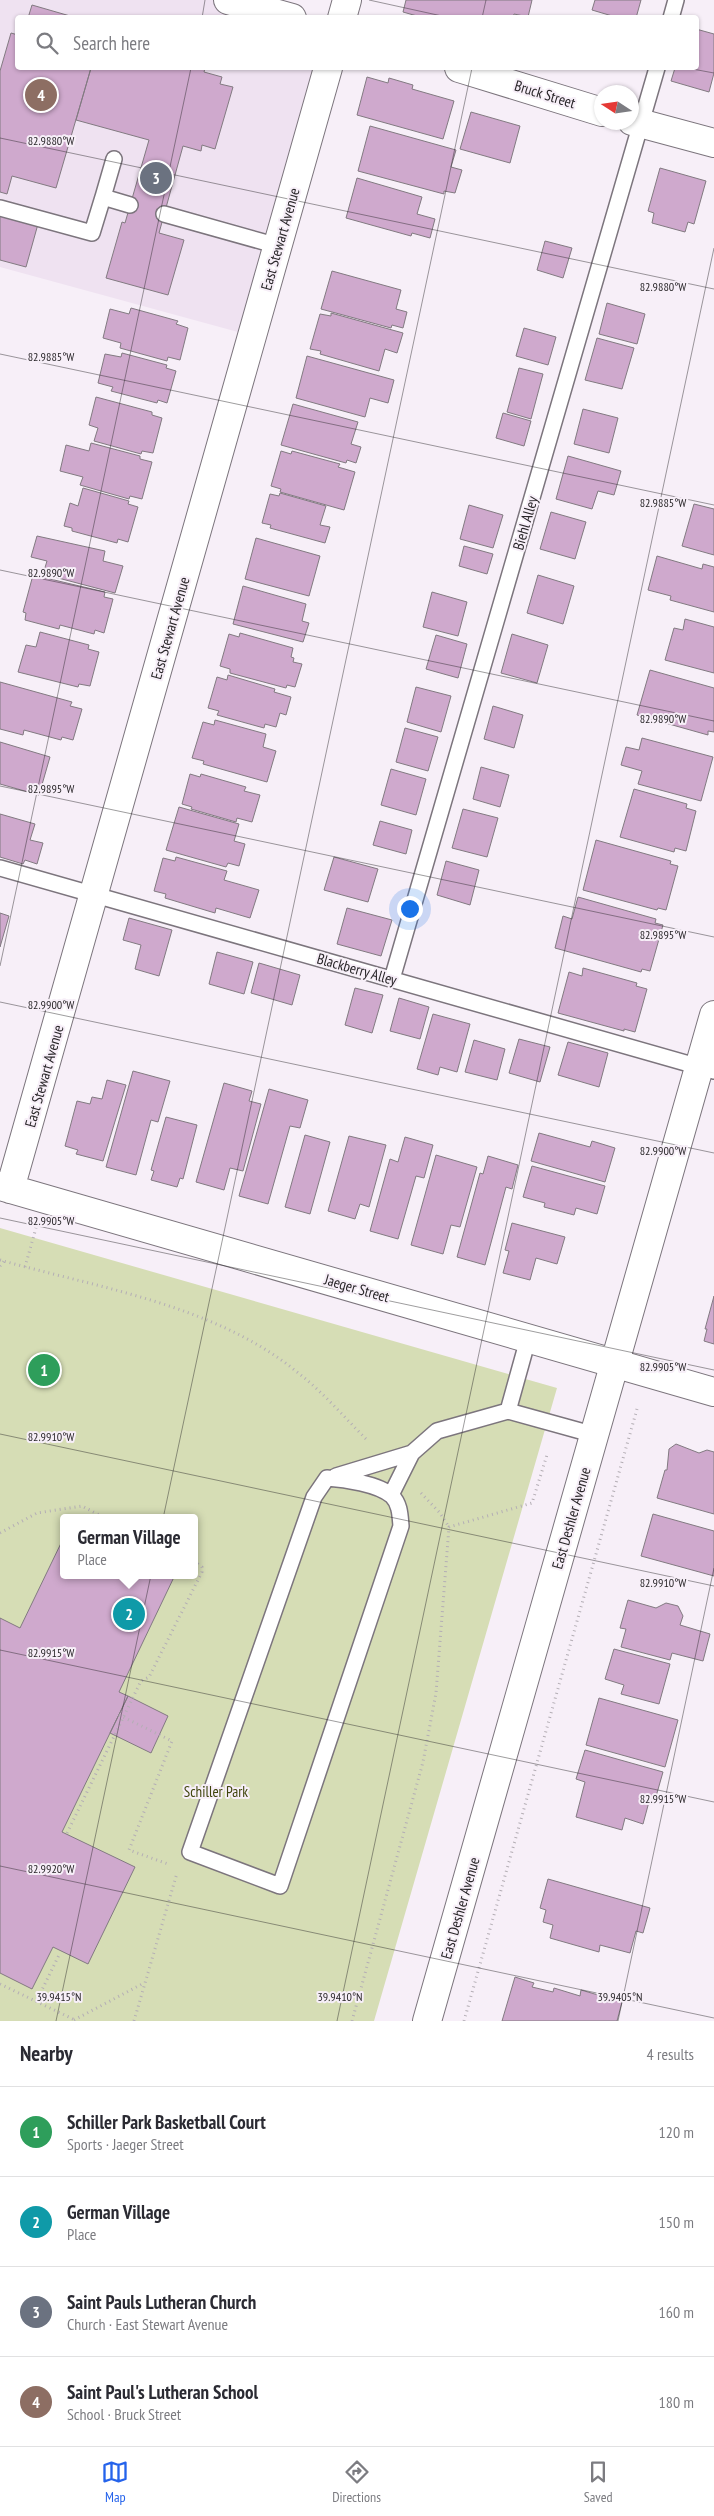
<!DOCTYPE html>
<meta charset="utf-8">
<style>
:root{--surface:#fff;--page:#f7f7f7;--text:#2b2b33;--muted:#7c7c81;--line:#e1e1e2;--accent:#2563eb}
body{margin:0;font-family:"PT Sans Narrow",sans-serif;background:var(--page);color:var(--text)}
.compass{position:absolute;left:594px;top:85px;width:45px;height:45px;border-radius:50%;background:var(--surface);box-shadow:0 1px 4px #0004;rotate:282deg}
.you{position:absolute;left:409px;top:908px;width:18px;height:18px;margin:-12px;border:4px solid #fff;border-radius:50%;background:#1a73e8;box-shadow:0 0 0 8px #1a73e833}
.badge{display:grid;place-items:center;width:32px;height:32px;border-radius:50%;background:var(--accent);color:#fff;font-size:16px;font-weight:700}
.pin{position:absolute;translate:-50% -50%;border:2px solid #fff;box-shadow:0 1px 5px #0006}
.popup{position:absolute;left:60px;top:1514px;width:138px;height:65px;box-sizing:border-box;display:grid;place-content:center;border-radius:5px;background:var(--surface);filter:drop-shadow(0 1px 4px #0005);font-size:16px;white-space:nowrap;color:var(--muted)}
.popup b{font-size:19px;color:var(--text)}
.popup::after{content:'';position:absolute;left:50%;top:100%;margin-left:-10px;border:10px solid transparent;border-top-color:var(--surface)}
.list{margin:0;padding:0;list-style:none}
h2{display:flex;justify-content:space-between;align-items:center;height:65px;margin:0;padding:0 20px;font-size:21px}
h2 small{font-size:16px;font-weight:400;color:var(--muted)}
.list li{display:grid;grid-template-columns:32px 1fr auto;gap:15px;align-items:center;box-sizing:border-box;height:90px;padding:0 20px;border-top:1px solid var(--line)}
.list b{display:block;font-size:19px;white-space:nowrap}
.list p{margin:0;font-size:16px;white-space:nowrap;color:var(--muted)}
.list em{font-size:16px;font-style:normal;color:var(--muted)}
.icon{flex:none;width:28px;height:28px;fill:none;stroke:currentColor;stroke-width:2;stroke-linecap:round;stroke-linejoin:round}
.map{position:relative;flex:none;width:714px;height:2021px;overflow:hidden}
.search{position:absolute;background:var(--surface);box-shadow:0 1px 4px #0004;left:15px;right:15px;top:15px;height:55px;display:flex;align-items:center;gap:12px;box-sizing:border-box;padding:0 18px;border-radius:5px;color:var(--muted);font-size:19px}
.sheet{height:425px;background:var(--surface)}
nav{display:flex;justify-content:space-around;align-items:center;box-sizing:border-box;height:70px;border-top:1px solid var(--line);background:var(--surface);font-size:14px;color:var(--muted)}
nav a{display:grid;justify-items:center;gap:2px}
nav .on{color:var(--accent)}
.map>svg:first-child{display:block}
.built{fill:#efe2f1}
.green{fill:#d6ddb5;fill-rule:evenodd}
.building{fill:#cfa9cd;stroke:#827a81}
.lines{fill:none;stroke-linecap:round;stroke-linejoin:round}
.lane-casing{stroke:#7c757d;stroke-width:18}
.street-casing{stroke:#7c757d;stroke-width:30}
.path{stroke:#b4aeb5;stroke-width:3;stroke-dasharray:1 4;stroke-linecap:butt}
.lane{stroke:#fff;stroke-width:15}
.street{stroke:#fff;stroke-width:28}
.ticks{fill:none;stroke:#292629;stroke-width:1;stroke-opacity:0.45}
.labels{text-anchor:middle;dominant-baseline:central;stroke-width:4;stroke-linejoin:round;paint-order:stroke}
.street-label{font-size:15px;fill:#292629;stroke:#f7eff8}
.park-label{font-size:15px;fill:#3f450c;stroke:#f7eff8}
.ticks-label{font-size:12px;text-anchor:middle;fill:#292629;stroke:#f7eff8;stroke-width:4;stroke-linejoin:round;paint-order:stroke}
</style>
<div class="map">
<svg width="714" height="2021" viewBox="0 0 714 2021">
<rect width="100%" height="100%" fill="#f7eff8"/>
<path class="built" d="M0 0H233L295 17 18 18V68H326L249 335 0 267Z"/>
<path class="green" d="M0 1228 557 1388 374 2021H0ZM64 1518H194V1575H64Z"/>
<path class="building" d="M406 0H532L528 17 514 14 513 18H424L403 12Z
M595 0H641L636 18H619L592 10Z
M32 5 77 18H28Z
M696 29 714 34V73L709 92 671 81 675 68H696Z
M11 33 18 35V68H91L56 188 12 176 7 194 0 192V71Z
M91 68H205L204 72 222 77 220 84 233 87 215 149 202 145 201 151 183 146 159 233 184 240 168 295 106 278 122 222 125 223 149 140 76 120Z
M367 77 388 83 389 78 413 85 412 89 454 101 443 139 357 115Z
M471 112 520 126 510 163 460 149Z
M370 126 456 150 451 167 462 170 455 193 444 191V194L358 171Z
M660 168 706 181 694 224 688 222 685 232 652 223 654 213 648 211Z
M357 178 422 197 417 214 435 219 430 238 412 233 411 236 346 218Z
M0 213 38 224 26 267 0 260Z
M545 241 572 248 563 278 537 270Z
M332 271 401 290 396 309 407 312 403 328 392 325 391 328 321 309Z
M607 303 645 314 637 344 599 334Z
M131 308 178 321 176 324 188 328 180 360 168 357 167 361 120 348 121 343 103 338 110 309 129 314Z
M331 313 403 333 397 353 385 349 379 371 320 354 321 351 310 349 320 314 331 316Z
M524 328 556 337 548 365 516 356Z
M597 338 634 348 622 389 585 380Z
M122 353 167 365 166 368 176 371 167 403 158 400 157 403 111 391 113 387 98 383 105 354 121 357Z
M307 356 394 380 388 403 370 398 365 417 296 398Z
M519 368 543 374 531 419 507 412Z
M96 397 152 412V415L162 418 153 453 142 451 141 454 94 441 98 428 89 425Z
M293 404 358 422 351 444 361 447 356 463 347 460 346 463 281 445Z
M583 409 618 418 609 453 574 444Z
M503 413 531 421 524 446 496 438Z
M91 443 140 456V459L152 462 142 499 130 496 129 499 80 485 83 477 60 471 66 445 89 451Z
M281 451 291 454 292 451 340 464 338 467 355 472 344 510 280 492 281 489 271 486Z
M568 456 621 471 614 495 598 491 592 509 556 499Z
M83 488 129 501 128 504 138 507 128 542 118 539 117 543 72 531V528L64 526 70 503 78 506Z
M280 493 326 506 320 525 330 527 325 543 270 528 271 525 262 523 270 494 279 496Z
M694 504 714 509V555L682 546Z
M469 505 503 515 493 548 460 539Z
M551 512 586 522 575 559 540 549Z
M37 536 105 551 103 561 123 566 115 593 43 574 47 561 31 557Z
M256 538 320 556 309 596 245 579Z
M464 546 493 554 487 574 459 566Z
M657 556 702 569 703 564 714 567V612L670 600 671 596 648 590Z
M33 575 105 592 104 597 113 599 104 633 95 630 94 634 60 625 59 629 25 620 26 613 23 612Z
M538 575 574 586 563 624 527 613Z
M243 586 306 604 302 621 309 623 303 642 233 624Z
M432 592 467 602 458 636 423 627Z
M685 619 714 627V673L665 660 674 628 683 630Z
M40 632 89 645 88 649 99 652 90 686 79 684 78 687 18 672 26 645 36 647Z
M240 633 293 648 291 657 294 658 293 662 302 664 295 687 287 685 286 688 230 673V669L220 666 229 634 239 637Z
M512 634 548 645 537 683 501 673Z
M436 635 467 644 458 678 426 669Z
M650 670 714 688V732L708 731V735L637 715Z
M228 675 275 689 274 692 291 697 286 715 280 713 276 727 265 724 264 728 217 715 219 711 208 708 217 677 227 680Z
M0 682 72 702 70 706 82 709 73 740 62 737 61 740 24 730 23 735 0 729Z
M416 687 451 696 441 732 407 722Z
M493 706 523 715 514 748 484 739Z
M215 720 266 734 263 747 276 751 267 782 203 764 204 761 192 758 203 722 214 725Z
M405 728 438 737 428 771 396 762Z
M642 738 713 757 701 801 638 784 642 771 621 765 626 747 639 750Z
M0 742 50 757 39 795 0 784Z
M481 767 509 775 500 807 473 799Z
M391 769 426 779 416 815 381 805Z
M190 774 200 777 201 774 246 787 244 791 260 795 252 822 237 818 236 822 191 809 192 807 182 804Z
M634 789 687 804 686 808 696 811 686 851 675 848 674 852 620 837Z
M179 807 239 824 234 841 245 844 239 866 228 863 226 867 166 850Z
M463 809 498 818 487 857 452 848Z
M0 814 35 824 30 840 43 843 37 864 25 860 23 864 0 857Z
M380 821 412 830 406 854 373 845Z
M596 840 671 861 670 864 678 866 666 910 658 908 657 910 583 890Z
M176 857 227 871 224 880 259 890 250 918 216 908 215 913 165 898 166 894 154 891 163 858 175 861Z
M334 857 378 869 368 902 324 890Z
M446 861 479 870 470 905 437 895Z
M578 897 656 919 655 923 663 925 650 971 642 969 641 972 555 948 563 916 572 919Z
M347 908 392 920 381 956 337 944Z
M0 913 9 916 0 947Z
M129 918 172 930 159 976 135 969 141 945 123 940Z
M217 952 253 962 244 994 209 984Z
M259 963 300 975 292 1005 251 993Z
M583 968 637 983 636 986 647 989 635 1032 624 1029V1031L558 1013 569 972 582 976Z
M355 988 383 995 372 1033 345 1025Z
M399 998 429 1007 420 1039 390 1031Z
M433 1014 470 1024 457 1072 440 1067 438 1075 417 1069Z
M519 1039 550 1047 540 1082 509 1073Z
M474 1040 505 1049 497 1080 465 1072Z
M568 1042 608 1053 599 1087 558 1075Z
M133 1071 170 1081 158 1122 151 1120 136 1175 106 1167Z
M107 1080 126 1085 103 1161 76 1154 78 1150 65 1146 77 1101 90 1104 92 1097 102 1099Z
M224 1083 252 1091 249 1101 261 1104 243 1171 230 1168 224 1190 196 1182Z
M269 1089 308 1100 300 1128 290 1126 268 1204 239 1196Z
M166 1117 197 1125 183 1179 180 1178 177 1187 151 1180 154 1171 151 1170Z
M539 1133 590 1147 592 1141 615 1148 605 1182 531 1161Z
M305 1135 330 1142 310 1214 285 1207Z
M349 1136 386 1145 369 1207 360 1204 355 1219 328 1211Z
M405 1137 433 1145 424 1178 416 1176 398 1239 370 1231 390 1159 398 1162Z
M436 1155 477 1167 460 1227 451 1225 443 1254 411 1245Z
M488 1156 518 1165 512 1189 506 1187 485 1265 457 1257 480 1173 483 1174Z
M532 1166 605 1186 597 1214 576 1208 574 1215 544 1207 545 1203 523 1197Z
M512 1223 565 1237 557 1264 536 1258 530 1280 503 1273 509 1251 505 1250Z
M714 1296V1344L704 1341 707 1329H705Z
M676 1444 699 1453 707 1450 714 1452V1514L657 1498 665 1470H667L669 1449Z
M653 1514 714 1531V1576L641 1556Z
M64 1537V1575H175L119 1692 128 1696 62 1832 135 1867 88 1964 53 1947 32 1989 0 1973V1618L20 1628Z
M628 1600 656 1608 666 1603 678 1606 683 1616 680 1625 710 1634 703 1661 672 1653 670 1660 621 1647 626 1629 620 1628Z
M614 1649 670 1664 659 1704 621 1694 624 1685 605 1679Z
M128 1696 168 1716 151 1753 110 1733Z
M599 1698 678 1720 665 1767 586 1745Z
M585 1750 663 1772 655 1800 650 1798 643 1824 625 1818 622 1830 576 1817 585 1782 576 1779Z
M548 1879 650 1908 643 1933 636 1931 630 1953 600 1945 599 1952 550 1938 553 1925 543 1922 546 1910 540 1908Z
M515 1977 534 1983 532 1987 553 1992 554 1988 580 1996 581 1990 622 2002 617 2021H502Z"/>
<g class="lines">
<g class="lane-casing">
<path id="lane" d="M671 18 676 0
M114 159 103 197 130 205
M0 208 92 233 103 197
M164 214 278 246
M0 868 714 1071
M392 979 657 68
M508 1411 528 1339
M336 1476 412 1453
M327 1478C344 1479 379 1484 392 1496 400 1504 400 1515 401 1526L280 1886 190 1852 314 1497Z
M391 1495 412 1453 437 1431 508 1411 595 1435"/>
</g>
<g class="street-casing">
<path id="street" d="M228 0 292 18
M342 18 347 0
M459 68 602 112
M632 121 714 143
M0 1186 714 1392
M10 1189 328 68
M427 2021 714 1015"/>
</g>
<path class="path" d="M0 1260C99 1288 215 1305 297 1372 323 1392 345 1418 368 1441
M0 1266 4 1261
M25 1267 36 1228
M421 1493 440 1513 449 1527
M0 1533 37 1513 82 1506 105 1518
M119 1715 172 1741 129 1850 168 1864
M67 1833 141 1681 149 1677 202 1572V1567L194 1561
M0 1984 75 2020
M36 2002 60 1953
M74 2020 144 1983
M134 2021 177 1873
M352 2021 423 1762 436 1693 449 1527 532 1503 547 1455
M464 2021 637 1409"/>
<use href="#lane" class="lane"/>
<use href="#street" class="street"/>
</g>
<path class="ticks" d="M369 0 451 18M202 18 205 0M482 18 486 0M687 68 714 73M0 138 714 289M0 354 714 505M0 570 714 721M0 786 714 937M0 966 191 68M0 1002 714 1153M0 1218 714 1370M0 1434 714 1586M0 1650 714 1802M0 1866 714 2018M56 2021 472 68M337 2021 714 248M618 2021 714 1568"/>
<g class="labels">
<g class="street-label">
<text transform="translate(545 94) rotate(17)">Bruck Street</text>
<text transform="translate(280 239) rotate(-74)">East Stewart Avenue</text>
<text transform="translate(525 523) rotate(-74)">Biehl Alley</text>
<text transform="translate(170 628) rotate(-74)">East Stewart Avenue</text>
<text transform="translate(357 969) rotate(16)">Blackberry Alley</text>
<text transform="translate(44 1076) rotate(-74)">East Stewart Avenue</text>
<text transform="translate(357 1288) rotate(16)">Jaeger Street</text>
<text transform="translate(571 1518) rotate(-74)">East Deshler Avenue</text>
<text transform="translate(460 1908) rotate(-74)">East Deshler Avenue</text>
</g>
<g class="park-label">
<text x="216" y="1791">Schiller Park</text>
</g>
</g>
<g class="ticks-label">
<text x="51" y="145">82.9880°W</text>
<text x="663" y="291">82.9880°W</text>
<text x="51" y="361">82.9885°W</text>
<text x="663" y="507">82.9885°W</text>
<text x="51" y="577">82.9890°W</text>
<text x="663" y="723">82.9890°W</text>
<text x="51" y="793">82.9895°W</text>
<text x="663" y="939">82.9895°W</text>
<text x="51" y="1009">82.9900°W</text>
<text x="663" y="1155">82.9900°W</text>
<text x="51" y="1225">82.9905°W</text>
<text x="663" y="1371">82.9905°W</text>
<text x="51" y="1441">82.9910°W</text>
<text x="663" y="1587">82.9910°W</text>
<text x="51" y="1657">82.9915°W</text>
<text x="663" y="1803">82.9915°W</text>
<text x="51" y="1873">82.9920°W</text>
<text x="59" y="2001">39.9415°N</text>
<text x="340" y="2001">39.9410°N</text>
<text x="620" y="2001">39.9405°N</text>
</g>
</svg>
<svg class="compass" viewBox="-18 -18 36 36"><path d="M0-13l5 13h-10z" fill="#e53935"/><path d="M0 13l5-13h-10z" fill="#7c7c81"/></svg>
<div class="you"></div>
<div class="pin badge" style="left:44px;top:1370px;background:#2e9e5b">1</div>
<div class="pin badge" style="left:129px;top:1614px;background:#0f9aa8">2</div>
<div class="popup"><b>German Village</b>Place</div>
<div class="pin badge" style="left:156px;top:178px;background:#6b7280">3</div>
<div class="pin badge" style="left:41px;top:95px;background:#8d6e63">4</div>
<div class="search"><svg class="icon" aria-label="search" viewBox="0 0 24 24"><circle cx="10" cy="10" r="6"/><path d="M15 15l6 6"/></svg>Search here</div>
</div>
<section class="sheet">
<h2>Nearby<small>4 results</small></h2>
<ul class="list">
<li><span class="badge" style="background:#2e9e5b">1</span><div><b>Schiller Park Basketball Court</b><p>Sports · Jaeger Street</p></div><em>120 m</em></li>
<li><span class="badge" style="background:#0f9aa8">2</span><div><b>German Village</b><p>Place</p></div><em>150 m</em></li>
<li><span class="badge" style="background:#6b7280">3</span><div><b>Saint Pauls Lutheran Church</b><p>Church · East Stewart Avenue</p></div><em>160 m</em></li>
<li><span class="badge" style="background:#8d6e63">4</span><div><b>Saint Paul's Lutheran School</b><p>School · Bruck Street</p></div><em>180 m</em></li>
</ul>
</section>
<nav>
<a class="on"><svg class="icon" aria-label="map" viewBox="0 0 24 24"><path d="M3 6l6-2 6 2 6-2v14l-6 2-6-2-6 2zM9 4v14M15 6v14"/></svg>Map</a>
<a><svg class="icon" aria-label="directions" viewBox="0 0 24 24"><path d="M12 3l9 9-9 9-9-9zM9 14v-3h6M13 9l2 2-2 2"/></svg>Directions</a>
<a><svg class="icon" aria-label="saved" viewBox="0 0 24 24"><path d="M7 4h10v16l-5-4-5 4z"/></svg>Saved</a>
</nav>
